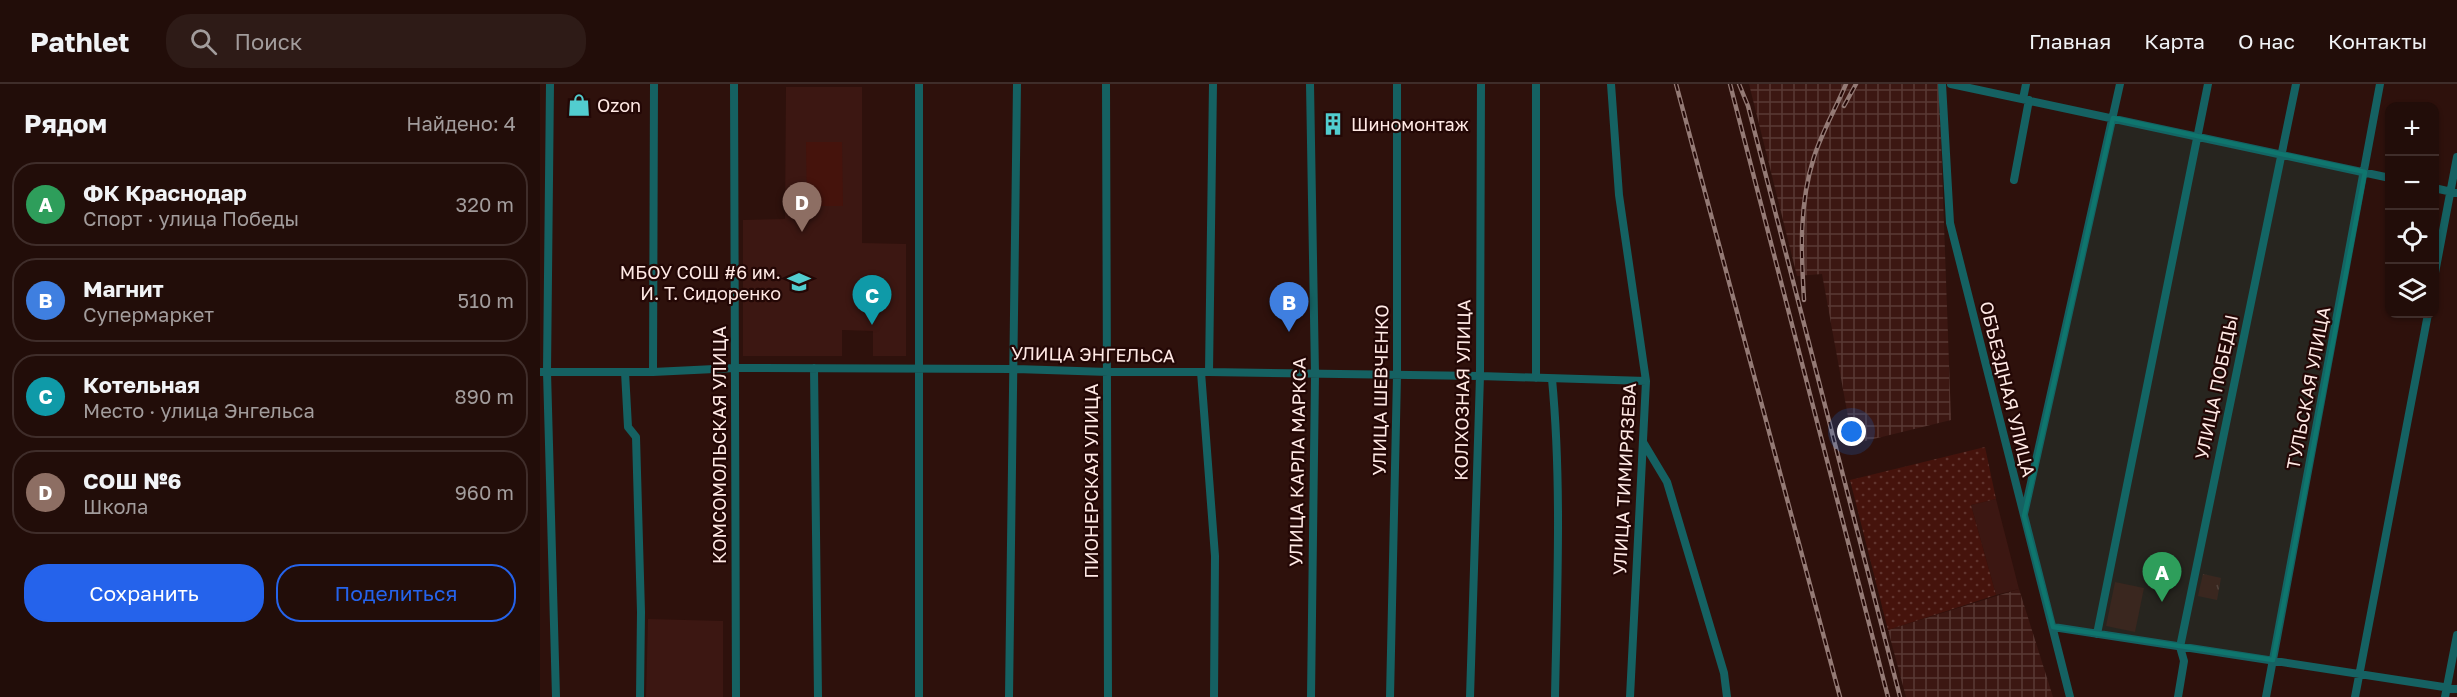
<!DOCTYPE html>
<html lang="ru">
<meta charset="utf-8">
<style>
:root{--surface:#220d09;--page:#2e1b17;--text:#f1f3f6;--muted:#a29c9c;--line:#3f2d2a;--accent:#2563eb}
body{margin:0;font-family:"Golos Text",sans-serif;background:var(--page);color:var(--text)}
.controls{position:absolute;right:18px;top:18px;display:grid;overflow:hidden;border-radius:12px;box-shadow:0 2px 4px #0004}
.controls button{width:54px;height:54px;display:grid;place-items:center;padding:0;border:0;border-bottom:2px solid var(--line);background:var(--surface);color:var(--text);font:30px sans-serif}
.you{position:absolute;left:1312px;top:348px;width:21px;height:21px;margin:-15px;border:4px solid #fff;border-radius:50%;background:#1a73e8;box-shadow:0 0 0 9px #1a73e833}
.badge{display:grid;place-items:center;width:39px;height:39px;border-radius:50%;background:var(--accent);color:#fff;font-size:20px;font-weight:700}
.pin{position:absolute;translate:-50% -50px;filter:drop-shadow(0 2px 3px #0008)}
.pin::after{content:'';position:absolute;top:32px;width:21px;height:18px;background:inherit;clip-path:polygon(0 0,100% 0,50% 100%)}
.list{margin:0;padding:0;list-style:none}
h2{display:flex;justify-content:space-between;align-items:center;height:78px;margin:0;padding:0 24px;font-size:26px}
h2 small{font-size:20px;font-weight:400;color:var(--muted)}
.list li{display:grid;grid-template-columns:39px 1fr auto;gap:18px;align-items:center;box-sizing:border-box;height:84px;margin:0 12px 12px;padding:0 12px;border:2px solid var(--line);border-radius:24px}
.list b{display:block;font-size:22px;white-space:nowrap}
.list p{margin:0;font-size:20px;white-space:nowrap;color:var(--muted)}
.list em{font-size:20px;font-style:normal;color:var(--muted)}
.actions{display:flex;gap:12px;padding:18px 24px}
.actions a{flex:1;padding:14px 0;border:2px solid var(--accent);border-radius:24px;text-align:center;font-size:21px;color:var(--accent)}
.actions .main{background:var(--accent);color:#fff}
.icon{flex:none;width:33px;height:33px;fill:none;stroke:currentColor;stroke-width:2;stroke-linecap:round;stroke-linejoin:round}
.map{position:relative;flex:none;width:1917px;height:613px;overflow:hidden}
header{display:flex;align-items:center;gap:36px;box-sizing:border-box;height:84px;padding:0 30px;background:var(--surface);border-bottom:2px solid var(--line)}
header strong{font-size:28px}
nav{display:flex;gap:33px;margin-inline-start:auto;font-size:21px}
.search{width:420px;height:54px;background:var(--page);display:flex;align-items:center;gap:15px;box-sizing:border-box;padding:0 21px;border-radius:24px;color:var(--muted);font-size:22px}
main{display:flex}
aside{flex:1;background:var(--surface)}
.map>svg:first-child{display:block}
.built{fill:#3c1712}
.industrial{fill:url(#industrial-grid)}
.grass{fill:url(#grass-dots)}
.park{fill:url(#park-tufts)}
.pitch{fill:#45130c}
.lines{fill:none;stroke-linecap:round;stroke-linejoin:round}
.minor{stroke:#156162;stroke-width:8}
.rail-casing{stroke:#947a75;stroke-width:4.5}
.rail{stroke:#230705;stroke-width:2;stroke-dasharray:7;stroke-linecap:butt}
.marked{fill:#0f766e;fill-opacity:0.2;stroke:#0f766e;stroke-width:4.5;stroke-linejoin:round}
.labels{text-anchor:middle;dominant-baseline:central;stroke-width:4.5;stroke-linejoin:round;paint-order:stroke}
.poi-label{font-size:18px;fill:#ffe9e5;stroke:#230705;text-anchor:start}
.street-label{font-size:18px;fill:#ffe9e5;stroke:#230705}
</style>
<header>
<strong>Pathlet</strong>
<div class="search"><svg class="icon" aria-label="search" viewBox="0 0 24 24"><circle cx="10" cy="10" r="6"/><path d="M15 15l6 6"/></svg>Поиск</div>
<nav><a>Главная</a><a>Карта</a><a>О нас</a><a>Контакты</a></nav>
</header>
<main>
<aside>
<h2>Рядом<small>Найдено: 4</small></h2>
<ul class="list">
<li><span class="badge" style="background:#2e9e5b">A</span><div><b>ФК Краснодар</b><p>Спорт · улица Победы</p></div><em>320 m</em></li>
<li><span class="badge" style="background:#3f7fe0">B</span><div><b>Магнит</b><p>Супермаркет</p></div><em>510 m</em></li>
<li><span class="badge" style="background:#0f9aa8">C</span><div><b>Котельная</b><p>Место · улица Энгельса</p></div><em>890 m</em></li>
<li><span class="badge" style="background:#8d6e63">D</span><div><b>СОШ №6</b><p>Школа</p></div><em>960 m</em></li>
</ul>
<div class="actions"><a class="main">Сохранить</a><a>Поделиться</a></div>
</aside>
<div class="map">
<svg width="1917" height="613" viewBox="0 0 1917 613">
<defs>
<pattern id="industrial-grid" width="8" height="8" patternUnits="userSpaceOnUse" patternTransform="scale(1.5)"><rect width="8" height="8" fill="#3c1712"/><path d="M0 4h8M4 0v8" fill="none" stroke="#593934"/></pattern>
<pattern id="grass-dots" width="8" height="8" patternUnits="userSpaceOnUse" patternTransform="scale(1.5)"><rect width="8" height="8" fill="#45130c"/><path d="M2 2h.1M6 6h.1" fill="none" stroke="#61352f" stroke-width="1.8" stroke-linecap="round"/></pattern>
<pattern id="park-tufts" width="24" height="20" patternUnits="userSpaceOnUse" patternTransform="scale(1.5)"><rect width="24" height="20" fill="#45130c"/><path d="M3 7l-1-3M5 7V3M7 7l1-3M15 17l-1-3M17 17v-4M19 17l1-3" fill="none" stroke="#61352f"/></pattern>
</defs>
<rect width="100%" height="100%" fill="#2e110c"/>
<path class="built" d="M246 3H322V159L366 160V272H333V247L302 246V272H203V136L245 135Z
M1456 415 1479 505 1456 511 1431 421Z
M108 535 183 537V613H106Z"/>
<path class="industrial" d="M1209 0H1399L1411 336 1313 360 1282 190 1257 192Z
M1479 505 1513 613H1366L1348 546Z"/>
<path class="grass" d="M1445 363 1456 415 1431 421 1456 511 1348 546 1310 396Z"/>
<path class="park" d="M1663 490 1681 494 1677 516 1658 512Z"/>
<path class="pitch" d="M266 58H302L303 122H267Z
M1575 498 1604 504 1595 548 1566 542Z"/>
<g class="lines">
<path class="minor" d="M10 0 7 288 16 613
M194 0 196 613
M379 0V613
M566 0 568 613
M770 0 775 290 771 613
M996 0V294
M1071 0 1079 111 1106 297 1090 613
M1402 0 1410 139 1530 613
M1411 0 1850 94
M1483 15 1486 0
M1474 96 1489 16
M1894 104 1917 109
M1894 194 1917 73
M274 284 278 613
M0 288H113L195 284 473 285 568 288H669L940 292 1106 297
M85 288 88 343 96 353 101 528 100 613
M113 288 114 0
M661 288 675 472 674 613
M669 288 673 0
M1012 295C1022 401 1017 507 1015 613
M1103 358 1127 398 1184 589 1187 613
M1484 430 1580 0
M1513 543 1917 605
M1557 550 1668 0
M469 613 477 0
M850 613 857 292V0
M930 613 940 292 941 0
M1638 613 1644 577 1640 563 1756 0
M1726 613 1840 0
M1815 613 1888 230
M1905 613 1917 551"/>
<g class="rail-casing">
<path id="rail" d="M1136 0 1300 613
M1190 0 1348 613
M1199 0 1208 22 1360 613
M1304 22 1316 0
M1264 216C1261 167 1259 120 1274 73 1282 48 1296 24 1306 0"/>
</g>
<use href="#rail" class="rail"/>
</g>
<path class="marked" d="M1573 34 1825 88 1733 576 1513 543 1484 432Z"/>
<defs>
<g id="shop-bare" transform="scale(1.8)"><path d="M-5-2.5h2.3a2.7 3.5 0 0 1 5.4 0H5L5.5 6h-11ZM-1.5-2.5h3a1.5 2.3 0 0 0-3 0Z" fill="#52cdcf" stroke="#230705" stroke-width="2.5" paint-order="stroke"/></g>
<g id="building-bare" transform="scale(1.8)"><path d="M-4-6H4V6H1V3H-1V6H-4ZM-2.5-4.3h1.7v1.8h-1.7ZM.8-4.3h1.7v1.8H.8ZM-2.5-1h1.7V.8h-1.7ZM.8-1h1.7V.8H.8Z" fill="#52cdcf" stroke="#230705" stroke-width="2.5" paint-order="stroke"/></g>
<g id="school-bare" transform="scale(1.8)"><path d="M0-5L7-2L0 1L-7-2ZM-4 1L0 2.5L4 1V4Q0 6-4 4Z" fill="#52cdcf" stroke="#230705" stroke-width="2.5" paint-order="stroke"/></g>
</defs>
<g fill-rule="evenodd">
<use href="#shop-bare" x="39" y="21"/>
<use href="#building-bare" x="793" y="40"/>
<use href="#school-bare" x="259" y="198"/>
</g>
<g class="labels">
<g class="poi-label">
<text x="57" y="21">Ozon</text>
<text x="811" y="40">Шиномонтаж</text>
<text x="241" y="188" text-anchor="end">МБОУ СОШ #6 им.<tspan x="241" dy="21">И. Т. Сидоренко</tspan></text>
</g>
<g class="street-label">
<text transform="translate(553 270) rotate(1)">УЛИЦА ЭНГЕЛЬСА</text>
<text transform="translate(1676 303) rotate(-78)">УЛИЦА ПОБЕДЫ</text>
<text transform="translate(1768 304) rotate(-79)">ТУЛЬСКАЯ УЛИЦА</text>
<text transform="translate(1468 305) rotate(76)">ОБЪЕЗДНАЯ УЛИЦА</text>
<text transform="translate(840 306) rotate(-89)">УЛИЦА ШЕВЧЕНКО</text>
<text transform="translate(922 306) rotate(-89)">КОЛХОЗНАЯ УЛИЦА</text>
<text transform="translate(179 361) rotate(-90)">КОМСОМОЛЬСКАЯ УЛИЦА</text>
<text transform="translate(757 378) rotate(-89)">УЛИЦА КАРЛА МАРКСА</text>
<text transform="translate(1084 395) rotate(-87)">УЛИЦА ТИМИРЯЗЕВА</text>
<text transform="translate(551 397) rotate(-90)">ПИОНЕРСКАЯ УЛИЦА</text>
</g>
</g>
</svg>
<div class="controls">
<button>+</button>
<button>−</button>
<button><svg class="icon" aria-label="locate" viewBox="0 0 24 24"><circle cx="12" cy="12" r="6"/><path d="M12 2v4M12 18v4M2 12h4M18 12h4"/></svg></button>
<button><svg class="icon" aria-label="layers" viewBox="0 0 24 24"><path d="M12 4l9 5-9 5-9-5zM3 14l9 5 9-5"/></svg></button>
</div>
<div class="you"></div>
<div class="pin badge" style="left:1622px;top:518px;background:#2e9e5b">A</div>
<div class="pin badge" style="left:749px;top:248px;background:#3f7fe0">B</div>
<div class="pin badge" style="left:332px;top:241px;background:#0f9aa8">C</div>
<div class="pin badge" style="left:262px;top:148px;background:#8d6e63">D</div>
</div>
</main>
